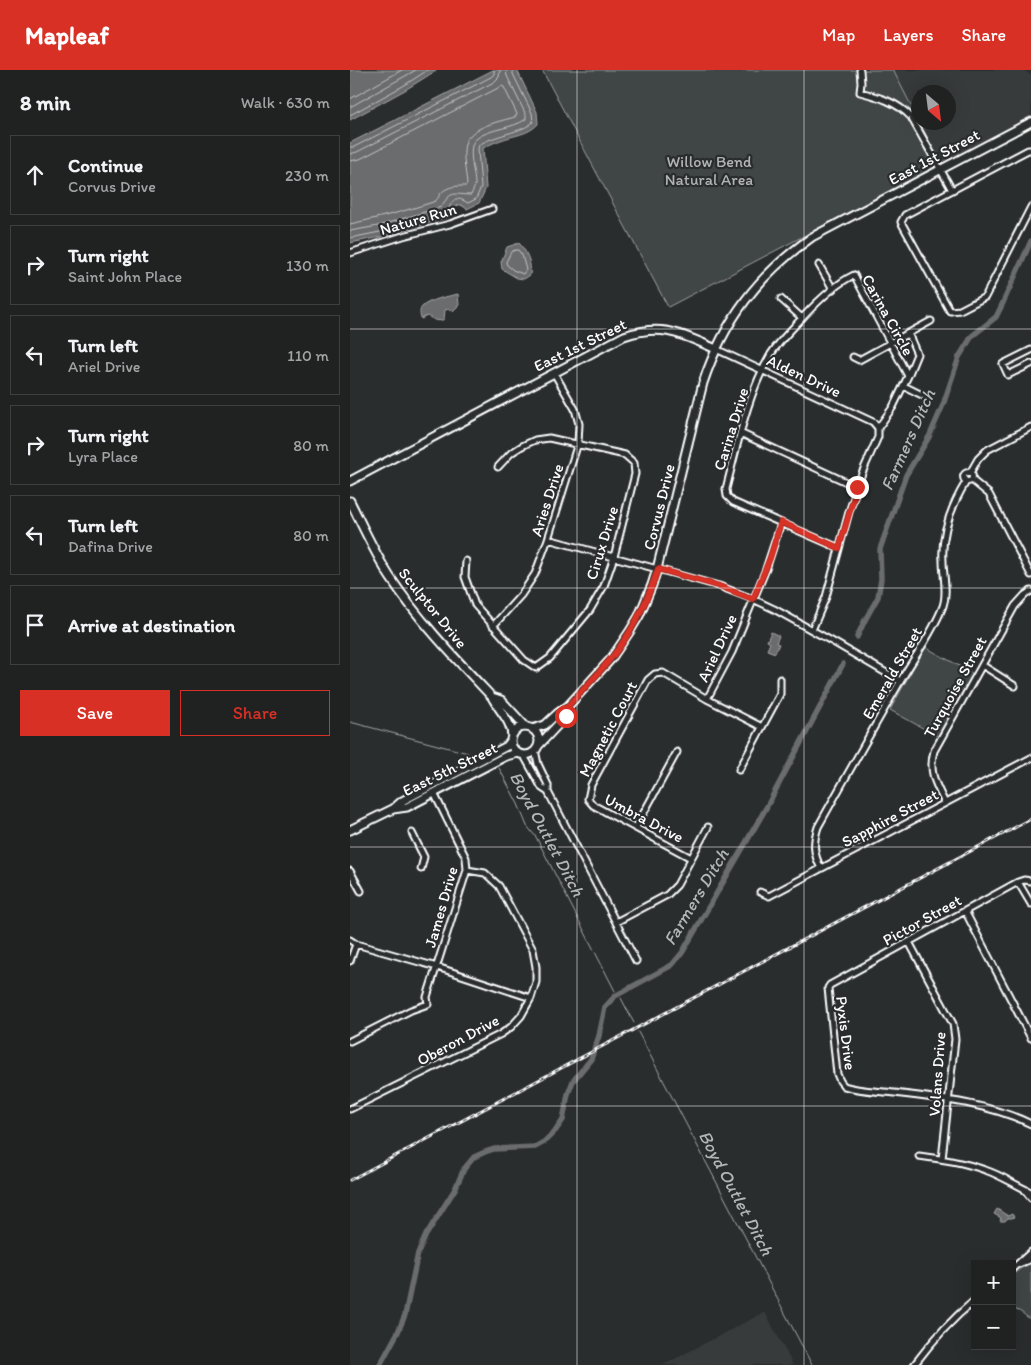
<!DOCTYPE html>
<meta charset="utf-8">
<style>
:root{--surface:#202222;--page:#282a2a;--text:#f1f3f6;--muted:#a2a4a5;--line:#3d3f40;--accent:#d93025}
body{margin:0;font-family:Itim,sans-serif;background:var(--page);color:var(--text)}
.controls{position:absolute;right:15px;bottom:15px;display:grid;overflow:hidden;border-radius:0px;box-shadow:0 5px 20px #0002}
.controls button{width:45px;height:45px;display:grid;place-items:center;padding:0;border:0;border-bottom:1px solid var(--line);background:var(--surface);color:var(--text);font:25px sans-serif}
.compass{position:absolute;left:561px;top:15px;width:45px;height:45px;border-radius:50%;background:var(--surface);box-shadow:0 5px 20px #0002;rotate:152deg}
.stop{position:absolute;width:15px;height:15px;margin:-11px;border:4px solid #d93025;border-radius:50%;background:#fff}
.stop.end{background:#d93025;border-color:#fff;box-shadow:0 1px 5px #0008}
.list{margin:0;padding:0;list-style:none}
h2{display:flex;justify-content:space-between;align-items:center;height:65px;margin:0;padding:0 20px;font-size:21px}
h2 small{font-size:16px;font-weight:400;color:var(--muted)}
.list li{display:grid;grid-template-columns:32px 1fr auto;gap:15px;align-items:center;box-sizing:border-box;height:80px;margin:0 10px 10px;padding:0 10px;border:1px solid var(--line);border-radius:0px}
.list b{display:block;font-size:19px;white-space:nowrap}
.list p{margin:0;font-size:16px;white-space:nowrap;color:var(--muted)}
.list em{font-size:16px;font-style:normal;color:var(--muted)}
.actions{display:flex;gap:10px;padding:15px 20px}
.actions a{flex:1;padding:11px 0;border:1px solid var(--accent);border-radius:0px;text-align:center;font-size:18px;color:var(--accent)}
.actions .main{background:var(--accent);color:#fff}
.icon{flex:none;width:28px;height:28px;fill:none;stroke:currentColor;stroke-width:2;stroke-linecap:round;stroke-linejoin:round}
.map{position:relative;flex:none;width:681px;height:1295px;overflow:hidden}
header{display:flex;align-items:center;gap:30px;box-sizing:border-box;height:70px;padding:0 25px;background:var(--accent);color:#fff}
header strong{font-size:24px}
nav{display:flex;gap:28px;margin-inline-start:auto;font-size:18px}
main{display:flex}
aside{flex:1;background:var(--surface)}
.map>svg:first-child{display:block}
.built{fill:#373a3b;fill-rule:evenodd}
.green{fill:#414445;stroke:#a0a2a2}
.water{fill:#6a6c6d;stroke:#a6a7a7}
.lines{fill:none;stroke-linecap:round;stroke-linejoin:round}
.shore{stroke:#c3c4c5;stroke-width:1}
.stream{stroke:#a6a7a7;stroke-width:1}
.canal{stroke:#6a6c6d;stroke-width:5.5}
.street-casing{stroke:#fff;stroke-width:9}
.secondary-casing{stroke:#fff;stroke-width:11}
.street{stroke:#2a2d2e;stroke-width:5}
.secondary{stroke:#2a2d2e;stroke-width:7}
.rail-casing{stroke:#fff;stroke-width:3}
.rail{stroke:#2a2d2e;stroke-width:1;stroke-dasharray:4;stroke-linecap:butt}
.route{stroke:#d93025;stroke-width:6}
.grid{fill:none;stroke:#fff;stroke-width:1;stroke-opacity:0.55}
.labels{text-anchor:middle;dominant-baseline:central;stroke-width:4.5;stroke-linejoin:round;paint-order:stroke}
.street-label{font-size:16px;fill:#fff;stroke:#2a2d2e}
.park-label{font-size:16px;fill:#b3b4b5;stroke:#2a2d2e}
.water-label{font-size:18px;font-style:italic;fill:#b4b6b6;stroke:#2a2d2e}
</style>
<header>
<strong>Mapleaf</strong>
<nav><a>Map</a><a>Layers</a><a>Share</a></nav>
</header>
<main>
<aside>
<h2>8 min<small>Walk · 630 m</small></h2>
<ul class="list">
<li><svg class="icon" aria-label="ahead" viewBox="0 0 24 24"><path d="M12 20V5M6 11l6-6 6 6"/></svg><div><b>Continue</b><p>Corvus Drive</p></div><em>230 m</em></li>
<li><svg class="icon" aria-label="right" viewBox="0 0 24 24"><path d="M7 20v-9h11M14 6l5 5-5 5"/></svg><div><b>Turn right</b><p>Saint John Place</p></div><em>130 m</em></li>
<li><svg class="icon" aria-label="left" viewBox="0 0 24 24"><path d="M17 20v-9H6M10 6l-5 5 5 5"/></svg><div><b>Turn left</b><p>Ariel Drive</p></div><em>110 m</em></li>
<li><svg class="icon" aria-label="right" viewBox="0 0 24 24"><path d="M7 20v-9h11M14 6l5 5-5 5"/></svg><div><b>Turn right</b><p>Lyra Place</p></div><em>80 m</em></li>
<li><svg class="icon" aria-label="left" viewBox="0 0 24 24"><path d="M17 20v-9H6M10 6l-5 5 5 5"/></svg><div><b>Turn left</b><p>Dafina Drive</p></div><em>80 m</em></li>
<li><svg class="icon" aria-label="arrive" viewBox="0 0 24 24"><path d="M6 21V4h12l-3 4 3 4H6"/></svg><div><b>Arrive at destination</b></div></li>
</ul>
<div class="actions"><a class="main">Save</a><a>Share</a></div>
</aside>
<div class="map">
<svg width="681" height="1295" viewBox="0 0 681 1295">
<rect width="100%" height="100%" fill="#2a2d2e"/>
<filter id="ink" filterUnits="userSpaceOnUse"><feTurbulence type="fractalNoise" baseFrequency=".02" numOctaves="2"/><feDisplacementMap in="SourceGraphic" scale="10" xChannelSelector="R" yChannelSelector="G"/><feConvolveMatrix kernelMatrix="1 2 1 2 8 2 1 2 1" color-interpolation-filters="sRGB"/></filter>
<g filter="url(#ink)">
<path class="built" d="M536 0H673L681 5V47L564 107ZM568 22H598V52H568Z
M415 1242 443 1295H313Z"/>
<path class="green" d="M192 0H543L568 49V52L570 53 591 94 318 237Z
M575 577 624 604 589 667 540 640Z
M681 1191V1250L671 1242 662 1238V1205Z"/>
<path class="water" d="M0 0H87L55 20 0 50Z
M143 0H167L187 42 188 54C178 65 164 65 151 70 145 72 139 75 133 78L136 118 129 133 117 139 111 135H107L104 138V142L99 147 31 167 0 173V73Z
M169 173C177 182 182 193 180 205L174 209 167 208 152 199 151 192 157 177Z
M108 224 109 235 103 241 99 239 95 240 94 249C89 253 83 249 77 246L71 249C70 245 69 240 72 237 78 230 99 226 108 224Z
M421 562 429 566 426 573 429 574 425 583 417 580 420 573 417 571Z
M647 1139 658 1146 662 1144 664 1147 662 1148H658L655 1151H650L651 1148 644 1144Z"/>
<g class="lines">
<path class="shore" d="M0 29 52 0
M0 37 66 0
M0 45 53 16 78 0
M0 77H4L141 7 144 4V0
M0 84 7 82 144 12 149 7 150 0
M0 91 10 89 152 16 154 17 167 44 165 47C151 51 119 57 115 74 112 86 116 102 117 114L116 116C106 116 98 116 91 123 88 127 88 130 83 132 56 141 28 148 0 154
M0 161 28 156 91 137C102 119 104 125 121 125 122 122 125 118 125 114 125 103 116 77 126 69 139 58 163 59 176 49V45L157 6 156 0
M0 168 30 162 96 142C104 133 101 123 118 133L126 129 131 117 128 79 129 75C143 65 174 62 183 52L182 43 163 4V0
M166 180H168L172 185 176 200 173 204 163 200 157 195 156 192 161 182Z"/>
<path class="stream" d="M0 652 118 683
M149 698 168 734 177 756 186 767 265 921
M271 928 284 953
M288 962 462 1295"/>
<path class="canal" d="M507 567 515 550 528 527 531 509 530 479 556 405 579 367 593 335 609 287 622 266 646 247 651 237 681 171
M30 1295 48 1262 55 1245 68 1183 76 1165 105 1119 114 1099 124 1087 135 1082 144 1079 185 1077 194 1072 206 1060 213 1050 218 1024 223 1011 241 989 249 966 255 937 265 926 322 895 332 883 416 738 493 594"/>
<g class="street-casing">
<path id="street" d="M510 0 511 13 510 22C529 27 547 32 561 47L602 120
M681 80H678L555 145 551 152 600 241 610 240 635 227 681 137
M0 183 53 166 100 154 142 139
M469 195 483 219
M431 229 452 248
M558 263 567 284 558 306
M366 279 523 352 528 358
M681 280 653 294 658 305 681 294
M503 287 509 290 581 251
M554 316 578 328
M390 363 507 417
M613.5 407a4.5 4.5 0 1 1 9 0a4.5 4.5 0 1 1-9 0Z
M620 403 628 389 637 380 681 357
M622 410 639 424 681 505
M198 469 369 516 403 529 424 539 485 573 550 611
M489 478 383 432 377 426 376 419C388 373 397 325 421 284 430 270 443 258 454 246 468 231 485 214 504 205L558 306 543 337 528 358
M116 491 115 507 125 535 174 590 186 598 200 588 240 540 254 516 264 487 285 404 284 393 275 385 199 368 185 370 172 376 161 383 148 397
M143 556 171 525 185 504 198 469 228 373 229 354 225 339 204 303
M462 560 476 527 499 442 512 403 528 367V358
M632 595 665 616
M357 629 382 582 416 499 431 453
M185 680 188 694 198 715V722L286 891
M173 684 192 718 198 722
M389 700 430 624V609
M595 733C586 715 578 702 584 681L665 536 675 525 681 521
M286 757 327 682
M62 763 74 787 71 799
M341 788 243 735 238 729 241 715 298 610 305 604 313 603 357 629 412 657
M471 798C463 784 463 772 468 757 495 709 522 660 550 612 564 587 583 563 593 536 598 522 593 505 593 491 591 463 602 435 616 412
M0 801 11 821
M681 811 674 810 668 812 480 915 478 918 487 1004 490 1011 494 1016C509 1021 528 1021 544 1023 591 1029 638 1033 681 1054
M668 812 681 834
M410 822 419 826 681 688
M615 841 681 968
M266 852 317 825 327 815 358 757
M0 870 6 874 87 897 181 928
M559 872 603 954 605 969 592 1089
M0 891 6 874
M0 971 61 940 78 934 77 927 117 800 116 788 84 723
M0 1039 151 964 161 957 171 946 181 928 186 912V897L183 880 149 816 135 803 117 800
M569 1086C591 1089 613 1092 635 1100 651 1105 665 1115 681 1122
M674 1119 681 1128
M669 1194 681 1189
M662 1199 681 1182
M564 1295C582 1271 602 1249 625 1230"/>
</g>
<g class="secondary-casing">
<path id="secondary" d="M0 411 274 266C313 253 331 264 366 279
M0 431C12 455 25 484 40 507 69 551 106 589 142 627 149 641 162 651 162 667
M142 627 151 630 176 657
M161 671a14 14 0 1 1 28 0a14 14 0 1 1-28 0Z
M182 659 195 655 208 643 218 636 261 589 280 561 289 546 302 515 307 499 353 313C374 250 408 205 462 167L681 52
M188 676 216 646 218 636
M43 739 52 731 157 676 161 671
M0 760 43 739 57 737 156 686 168 683"/>
</g>
<use href="#street" class="street"/>
<use href="#secondary" class="secondary"/>
<g class="rail-casing">
<path id="rail" d="M0 1110 681 749"/>
</g>
<use href="#rail" class="rail"/>
</g>
</g>
<g class="lines" filter="url(#ink)">
<path class="route" d="M216 646 218 636C236 616 256 597 271 575 288 551 299 526 308 499L369 516 403 529 420 488 431 452 489 478 507 417"/>
</g>
<path class="grid" d="M227 0V1295M454 0V1295M0 259H681M0 518H681M0 777H681M0 1036H681"/>
<g class="labels">
<g class="street-label">
<text transform="translate(584 87) rotate(-28)">East 1st Street</text>
<text transform="translate(68 149) rotate(-16)">Nature Run</text>
<text transform="translate(538 245) rotate(61)">Carina Circle</text>
<text transform="translate(230 275) rotate(-26)">East 1st Street</text>
<text transform="translate(454 306) rotate(25)">Alden Drive</text>
<text transform="translate(381 359) rotate(-73)">Carina Drive</text>
<text transform="translate(197 430) rotate(-72)">Aries Drive</text>
<text transform="translate(309 437) rotate(-76)">Corvus Drive</text>
<text transform="translate(252 473) rotate(-73)">Cirux Drive</text>
<text transform="translate(83 538) rotate(51)">Sculptor Drive</text>
<text transform="translate(367 578) rotate(-65)">Ariel Drive</text>
<text transform="translate(542 603) rotate(-60)">Emerald Street</text>
<text transform="translate(605 617) rotate(-61)">Turquoise Street</text>
<text transform="translate(258 659) rotate(-62)">Magnetic Court</text>
<text transform="translate(100 699) rotate(-26)">East 5th Street</text>
<text transform="translate(294 748) rotate(28)">Umbra Drive</text>
<text transform="translate(540 748) rotate(-28)">Sapphire Street</text>
<text transform="translate(91 837) rotate(-74)">James Drive</text>
<text transform="translate(572 850) rotate(-29)">Pictor Street</text>
<text transform="translate(496 963) rotate(83)">Pyxis Drive</text>
<text transform="translate(108 970) rotate(-28)">Oberon Drive</text>
<text transform="translate(587 1004) rotate(-86)">Volans Drive</text>
</g>
<g class="park-label">
<text x="359" y="91">Willow Bend<tspan x="359" dy="18">Natural Area</tspan></text>
</g>
<g class="water-label">
<text transform="translate(558 370) rotate(-66)">Farmers Ditch</text>
<text transform="translate(197 764) rotate(62)">Boyd Outlet Ditch</text>
<text transform="translate(346 827) rotate(-59)">Farmers Ditch</text>
<text transform="translate(386 1123) rotate(62)">Boyd Outlet Ditch</text>
</g>
</g>
</svg>
<div class="controls">
<button>+</button>
<button>−</button>
</div>
<svg class="compass" viewBox="-18 -18 36 36"><path d="M0-13l5 13h-10z" fill="#e53935"/><path d="M0 13l5-13h-10z" fill="#a2a4a5"/></svg>
<div class="stop" style="left:216px;top:646px"></div>
<div class="stop end" style="left:507px;top:417px"></div>
</div>
</main>
